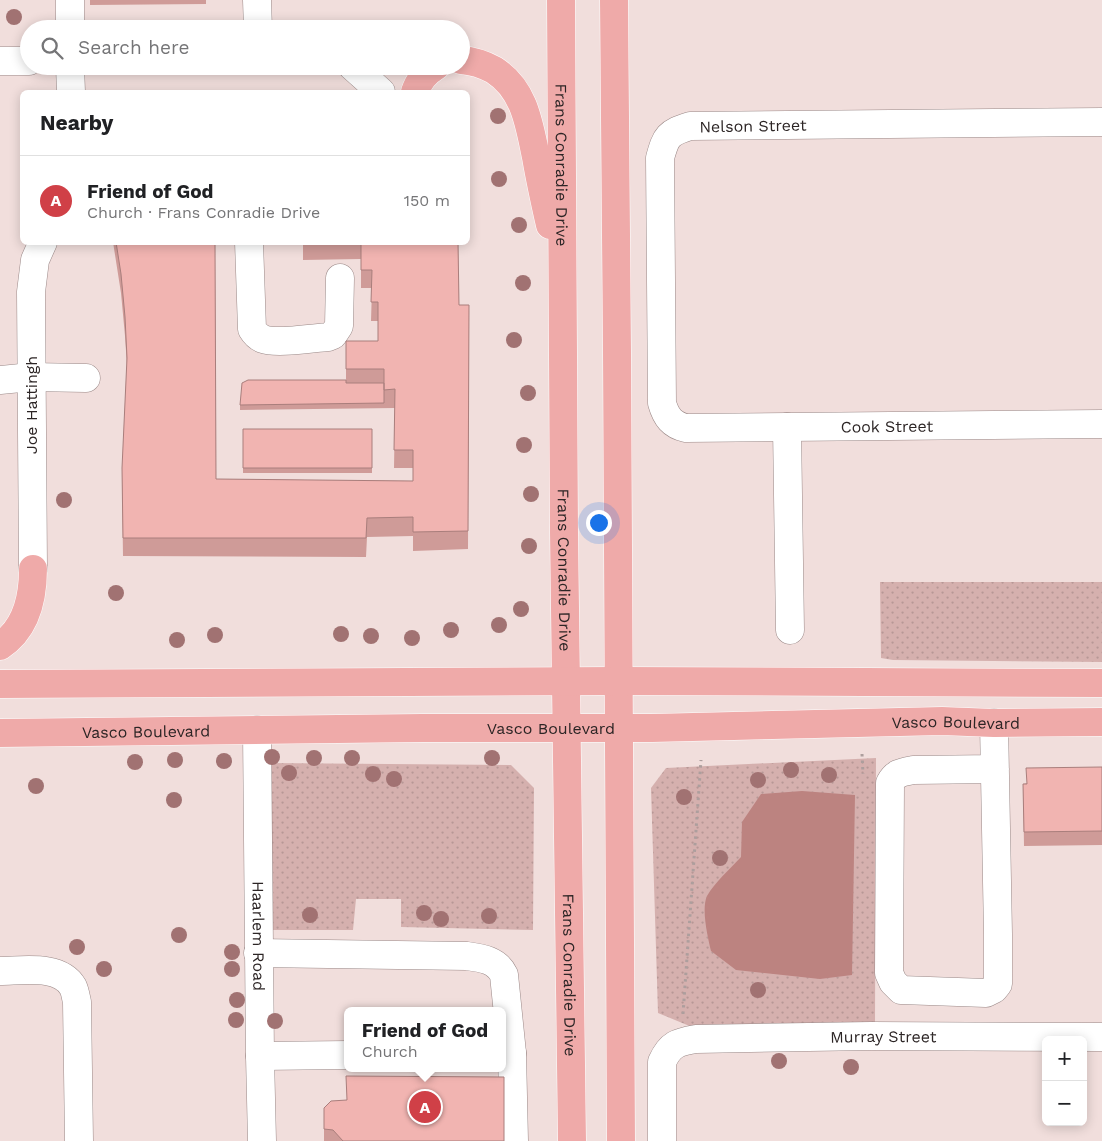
<!DOCTYPE html>
<meta charset="utf-8">
<style>
:root{--surface:#fff;--page:#f2f2f2;--text:#202124;--muted:#757577;--line:#e0e0e0;--accent:#d04047}
body{margin:0;font-family:"Work Sans",sans-serif;background:var(--page);color:var(--text)}
.controls{position:absolute;right:15px;bottom:15px;display:grid;overflow:hidden;border-radius:8px;box-shadow:0 2px 12px #0003}
.controls button{width:45px;height:45px;display:grid;place-items:center;padding:0;border:0;border-bottom:1px solid var(--line);background:var(--surface);color:var(--text);font:25px sans-serif}
.you{position:absolute;left:598px;top:522px;width:18px;height:18px;margin:-12px;border:4px solid #fff;border-radius:50%;background:#1a73e8;box-shadow:0 0 0 8px #1a73e833}
.badge{display:grid;place-items:center;width:32px;height:32px;border-radius:50%;background:var(--accent);color:#fff;font-size:16px;font-weight:700}
.pin{position:absolute;translate:-50% -50%;border:2px solid #fff;box-shadow:0 1px 5px #0006}
.popup{position:absolute;left:344px;top:1007px;width:162px;height:65px;box-sizing:border-box;display:grid;place-content:center;border-radius:8px;background:var(--surface);filter:drop-shadow(0 1px 4px #0005);font-size:16px;white-space:nowrap;color:var(--muted)}
.popup b{font-size:19px;color:var(--text)}
.popup::after{content:'';position:absolute;left:50%;top:100%;margin-left:-10px;border:10px solid transparent;border-top-color:var(--surface)}
.list{margin:0;padding:0;list-style:none}
h2{display:flex;justify-content:space-between;align-items:center;height:65px;margin:0;padding:0 20px;font-size:21px}
h2 small{font-size:16px;font-weight:400;color:var(--muted)}
.list li{display:grid;grid-template-columns:32px 1fr auto;gap:15px;align-items:center;box-sizing:border-box;height:90px;padding:0 20px;border-top:1px solid var(--line)}
.list b{display:block;font-size:19px;white-space:nowrap}
.list p{margin:0;font-size:16px;white-space:nowrap;color:var(--muted)}
.list em{font-size:16px;font-style:normal;color:var(--muted)}
.icon{flex:none;width:28px;height:28px;fill:none;stroke:currentColor;stroke-width:2;stroke-linecap:round;stroke-linejoin:round}
.map{position:relative;flex:none;width:1102px;height:1141px;overflow:hidden}
.search{position:absolute;background:var(--surface);box-shadow:0 2px 12px #0003;left:20px;top:20px;width:450px;height:55px;display:flex;align-items:center;gap:12px;box-sizing:border-box;padding:0 18px;border-radius:28px;color:var(--muted);font-size:19px}
.panel{position:absolute;background:var(--surface);box-shadow:0 2px 12px #0003;left:20px;top:90px;width:450px;height:155px;border-radius:8px}
.map>svg:first-child{display:block}
.grass{fill:url(#grass-dots)}
.water{fill:#bc8380}
.lines{fill:none;stroke-linecap:round;stroke-linejoin:round}
.minor-casing{stroke:#9a8887;stroke-width:29}
.major-casing{stroke:#fff;stroke-width:29}
.path{stroke:#ad9e9d;stroke-width:3;stroke-dasharray:2.5 4;stroke-linecap:butt}
.minor{stroke:#fff;stroke-width:28}
.major{stroke:#efaaa9;stroke-width:28}
.tree{fill:#a17272}
.wall{fill:#cf9b98}
.building{fill:#f1b4b1;stroke:#a97e7c}
.labels{text-anchor:middle;dominant-baseline:central;stroke-width:4;stroke-linejoin:round;paint-order:stroke}
.street-label{font-size:16px;fill:#2c2525;stroke:#fff}
</style>
<div class="map">
<svg width="1102" height="1141" viewBox="0 0 1102 1141">
<defs>
<pattern id="grass-dots" width="8" height="8" patternUnits="userSpaceOnUse" patternTransform="scale(1.25)"><rect width="8" height="8" fill="#d5b0ae"/><path d="M2 2h.1M6 6h.1" fill="none" stroke="#b79796" stroke-width="1.8" stroke-linecap="round"/></pattern>
</defs>
<rect width="100%" height="100%" fill="#f1dedc"/>
<path class="grass" d="M880 582H1102V662L893 660 881 658Z
M876 758 875 1024 692 1027 658 1013 651 788 666 768Z
M267 763 511 765 534 788 533 930 401 927V899H356L353 930H263Z"/>
<path class="water" d="M802 791 855 795 852 975 820 979 736 970 711 951C708 938 701 909 707 896 715 882 730 869 741 857L742 822 761 794Z"/>
<g class="lines">
<g class="minor-casing">
<g id="minor">
<path d="M70 0V29"/>
<path d="M257 0 258 29"/>
<path d="M0 61H29"/>
<path d="M70 66 71 92"/>
<path d="M352 66 381 92"/>
<path id="s1" d="M1102 122 690 126C668 133 666 136 660 158L662 403C666 417 672 425 686 428L1102 424"/>
<path d="M249 242 252 329C255 334 258 337 263 339 276 344 313 338 328 337L333 335 339 326 340 278"/>
<path d="M0 380 31 377 86 378"/>
<path d="M787 427 790 630"/>
<path d="M33 569 31 292 35 260 43 242"/>
<path d="M994 723 998 934V984L994 989 986 993 901 990 893 982 889 973 890 783C895 773 902 772 913 770L995 769"/>
<path id="s2" d="M257 730 260 1056 262 1141"/>
<path d="M258 953 467 956C482 958 497 960 504 975L512 1053 502 1054"/>
<path d="M0 971C22 971 60 964 73 987 75 991 76 998 77 1002L79 1141"/>
<path d="M512 1053 514 1141"/>
<path d="M260 1056 348 1055"/>
<path id="s3" d="M662 1141V1062C670 1044 678 1042 696 1039L871 1036 1102 1037"/>
</g>
</g>
<g class="major-casing">
<g id="major">
<path id="s4" d="M561 0 564 532 572 1141"/>
<path d="M614 0 617 352 621 1141"/>
<path d="M461 60C474 61 483 64 494 70 525 90 529 124 536 157 540 180 545 203 550 225"/>
<path d="M415 92C419 80 425 73 436 66"/>
<path d="M0 646C26 629 33 599 33 569"/>
<path d="M0 684 619 681 1102 683"/>
<path id="s5" d="M0 733 422 728H652L942 721 994 723 1102 722"/>
</g>
</g>
<path class="path" d="M862 754 863 774
M683 1014 701 760"/>
<use href="#minor" class="minor"/>
<use href="#major" class="major"/>
</g>
<g class="tree">
<circle cx="14" cy="17" r="8"/>
<circle cx="498" cy="116" r="8"/>
<circle cx="499" cy="179" r="8"/>
<circle cx="519" cy="225" r="8"/>
<circle cx="523" cy="283" r="8"/>
<circle cx="514" cy="340" r="8"/>
<circle cx="528" cy="393" r="8"/>
<circle cx="524" cy="445" r="8"/>
<circle cx="531" cy="494" r="8"/>
<circle cx="64" cy="500" r="8"/>
<circle cx="529" cy="546" r="8"/>
<circle cx="116" cy="593" r="8"/>
<circle cx="521" cy="609" r="8"/>
<circle cx="499" cy="625" r="8"/>
<circle cx="451" cy="630" r="8"/>
<circle cx="341" cy="634" r="8"/>
<circle cx="215" cy="635" r="8"/>
<circle cx="371" cy="636" r="8"/>
<circle cx="412" cy="638" r="8"/>
<circle cx="177" cy="640" r="8"/>
<circle cx="272" cy="757" r="8"/>
<circle cx="314" cy="758" r="8"/>
<circle cx="352" cy="758" r="8"/>
<circle cx="492" cy="758" r="8"/>
<circle cx="175" cy="760" r="8"/>
<circle cx="224" cy="761" r="8"/>
<circle cx="135" cy="762" r="8"/>
<circle cx="791" cy="770" r="8"/>
<circle cx="289" cy="773" r="8"/>
<circle cx="373" cy="774" r="8"/>
<circle cx="829" cy="775" r="8"/>
<circle cx="394" cy="779" r="8"/>
<circle cx="758" cy="780" r="8"/>
<circle cx="36" cy="786" r="8"/>
<circle cx="684" cy="797" r="8"/>
<circle cx="174" cy="800" r="8"/>
<circle cx="720" cy="858" r="8"/>
<circle cx="424" cy="913" r="8"/>
<circle cx="310" cy="915" r="8"/>
<circle cx="489" cy="916" r="8"/>
<circle cx="441" cy="919" r="8"/>
<circle cx="179" cy="935" r="8"/>
<circle cx="77" cy="947" r="8"/>
<circle cx="232" cy="952" r="8"/>
<circle cx="104" cy="969" r="8"/>
<circle cx="232" cy="969" r="8"/>
<circle cx="758" cy="990" r="8"/>
<circle cx="237" cy="1000" r="8"/>
<circle cx="236" cy="1020" r="8"/>
<circle cx="275" cy="1021" r="8"/>
<circle cx="779" cy="1061" r="8"/>
<circle cx="851" cy="1067" r="8"/>
</g>
<path class="wall" d="M90 0H206V4L90 5Z
M113 242H215L216 479 413 481V468H394L395 408 240 410V405L346 380V341H378V321H371L372 288H361V259L303 260V242H458L459 305H469L468 549 413 551V536L367 537 366 557 123 556 122 486 127 366 125 336 121 293Z
M243 429H372V473H243Z
M1102 767V845L1024 846 1023 784Z
M324 1108 504 1141H324Z"/>
<path class="building" d="M116 242H215L216 479 413 481V450H394L395 389 384 390V369H346V341H378V302H371L372 270H361V242H458L459 305H469L468 531 413 532V517L367 518 366 538H123L122 468 127 358 125 317 121 274Z
M248 380H346V383H384V403L240 405 242 383Z
M243 429H372V468H243Z
M1102 767V831L1024 832 1023 784H1027L1026 768Z
M346 1076 504 1077V1141H343L333 1130 324 1129V1108L331 1101 347 1100Z"/>
<g class="labels">
<g class="street-label">
<text transform="translate(753 126) rotate(-1)">Nelson Street</text>
<text stroke="none"><textPath href="#s4" startOffset="165">Frans Conradie Drive</textPath></text>
<text transform="translate(31 405) rotate(-90)">Joe Hattingh</text>
<text stroke="none"><textPath href="#s1" startOffset="942">Cook Street</textPath></text>
<text stroke="none"><textPath href="#s4" startOffset="570">Frans Conradie Drive</textPath></text>
<text stroke="none"><textPath href="#s5" startOffset="956">Vasco Boulevard</textPath></text>
<text stroke="none"><textPath href="#s5" startOffset="551">Vasco Boulevard</textPath></text>
<text stroke="none"><textPath href="#s5" startOffset="146">Vasco Boulevard</textPath></text>
<text stroke="none"><textPath href="#s2" startOffset="206">Haarlem Road</textPath></text>
<text stroke="none"><textPath href="#s4" startOffset="975">Frans Conradie Drive</textPath></text>
<text stroke="none"><textPath href="#s3" startOffset="310">Murray Street</textPath></text>
</g>
</g>
</svg>
<div class="controls">
<button>+</button>
<button>−</button>
</div>
<div class="you"></div>
<div class="pin badge" style="left:425px;top:1107px">A</div>
<div class="popup"><b>Friend of God</b>Church</div>
<div class="search"><svg class="icon" aria-label="search" viewBox="0 0 24 24"><circle cx="10" cy="10" r="6"/><path d="M15 15l6 6"/></svg>Search here</div>
<section class="panel">
<h2>Nearby<small></small></h2>
<ul class="list">
<li><span class="badge">A</span><div><b>Friend of God</b><p>Church · Frans Conradie Drive</p></div><em>150 m</em></li>
</ul>
</section>
</div>
